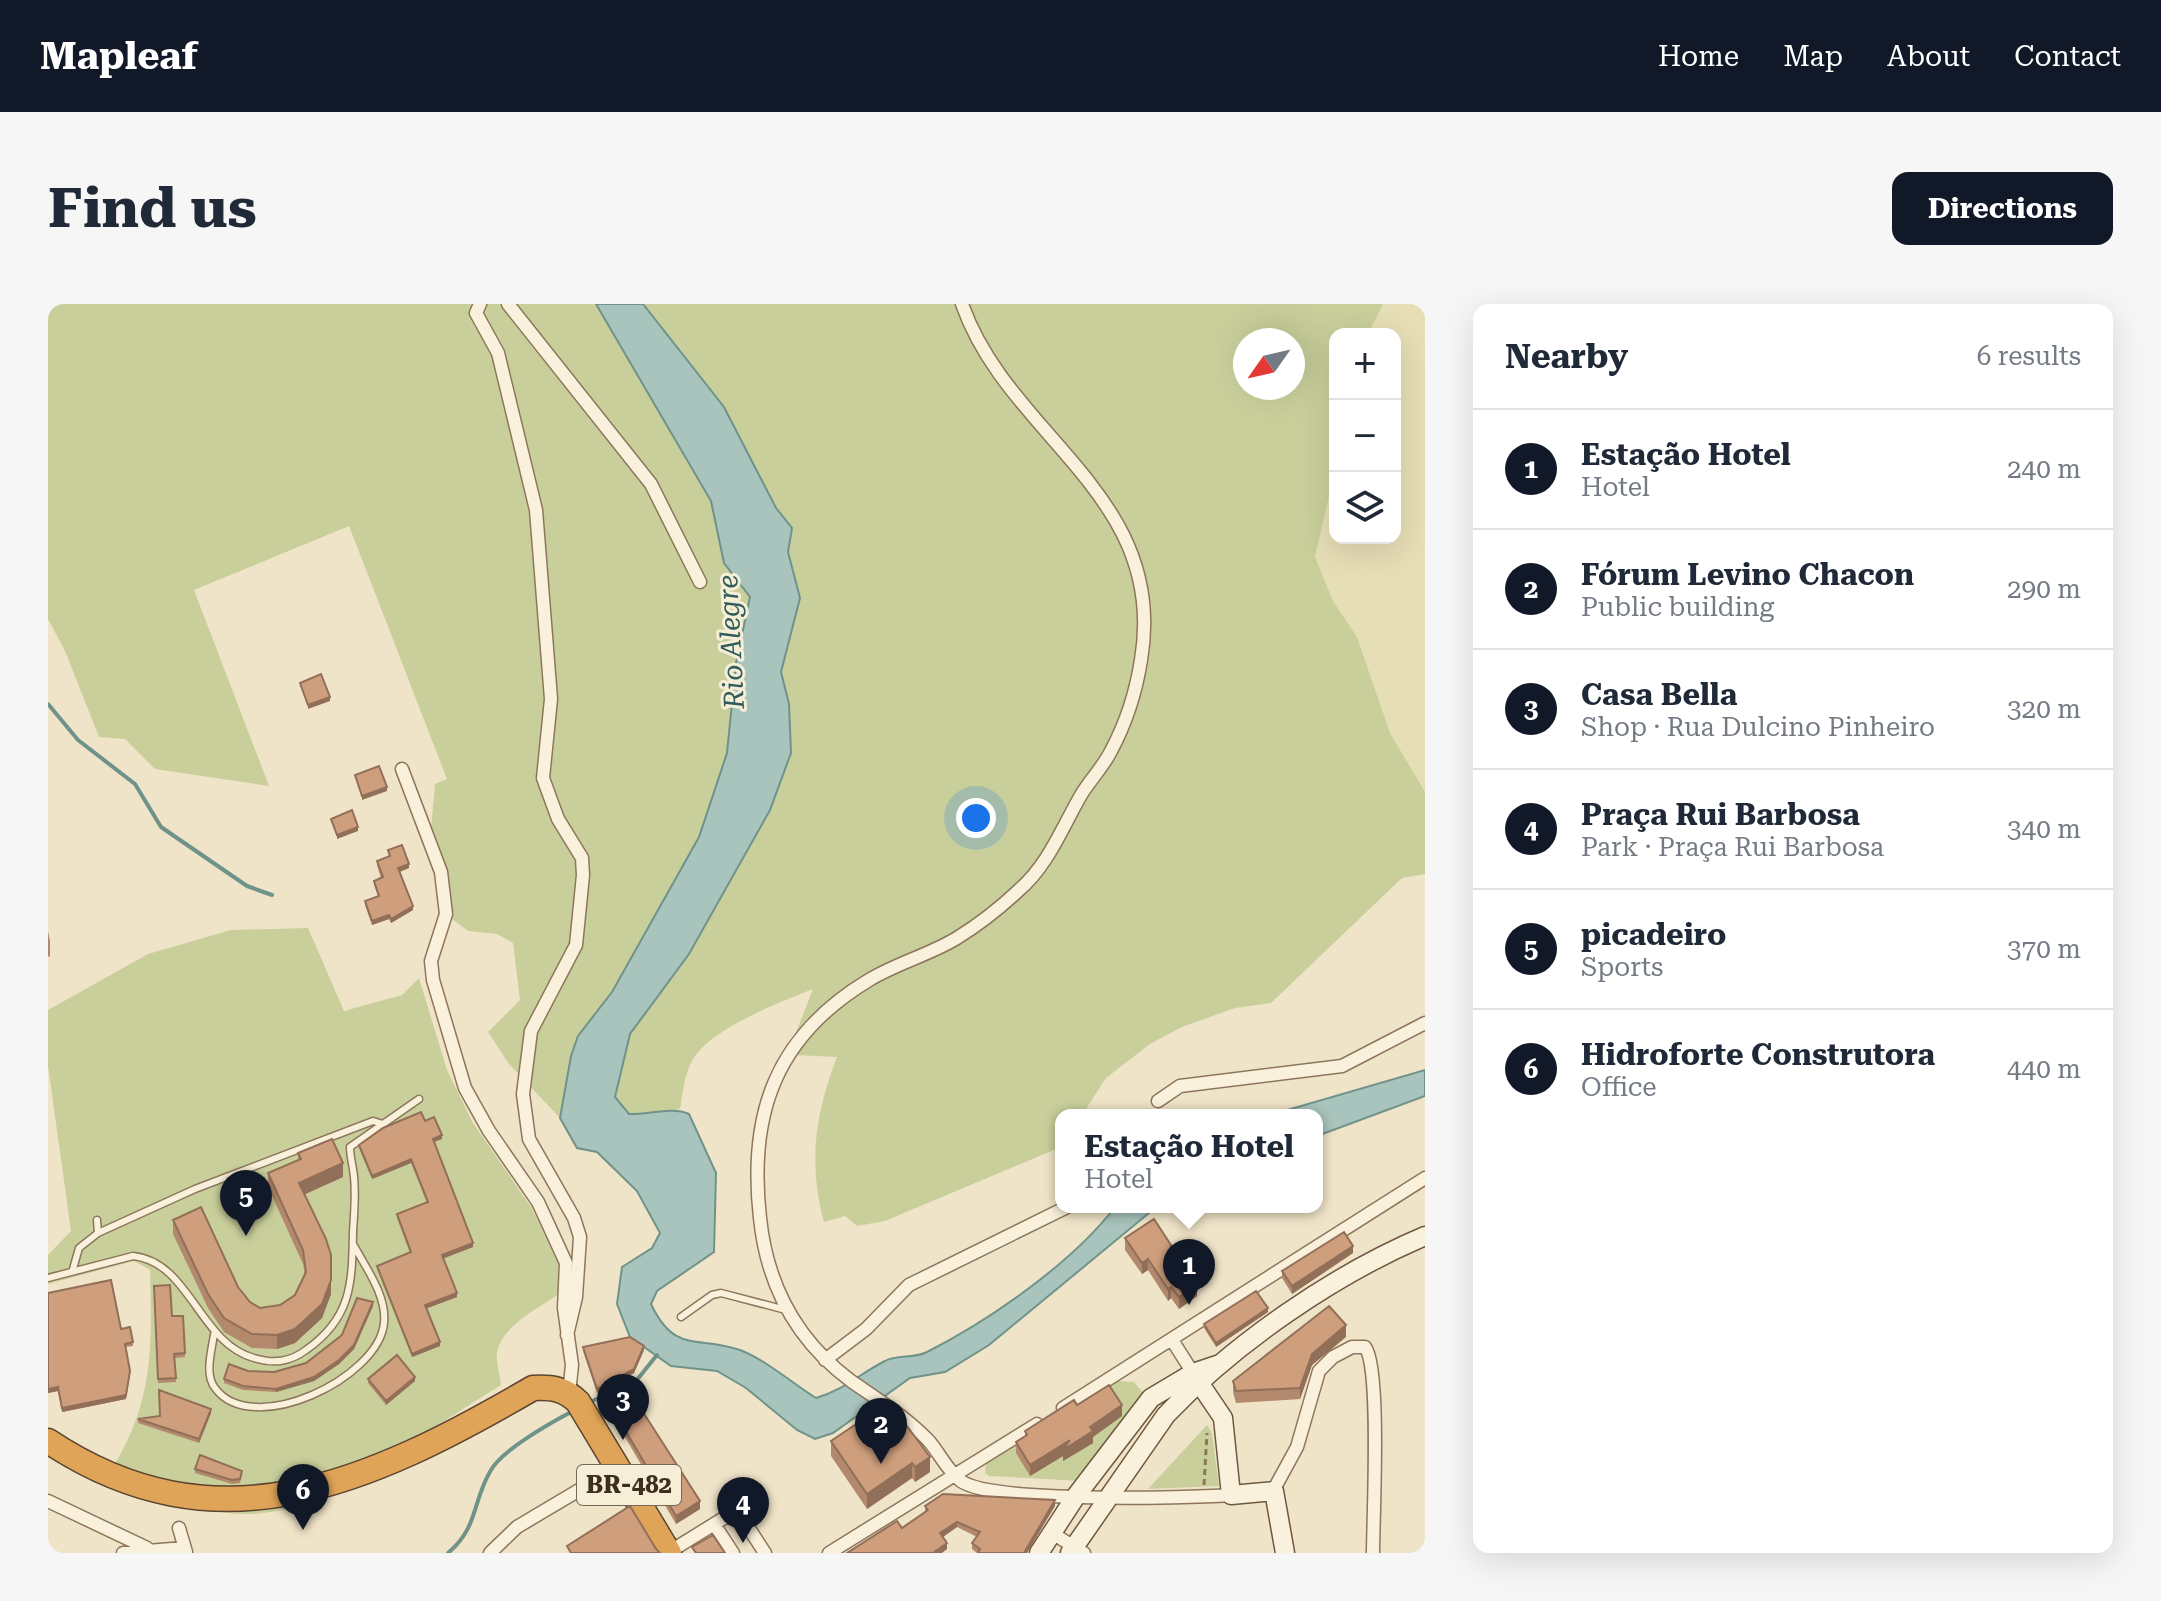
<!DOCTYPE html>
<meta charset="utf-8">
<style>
:root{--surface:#fff;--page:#f6f6f7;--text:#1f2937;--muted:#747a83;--line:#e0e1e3;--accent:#111827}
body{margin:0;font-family:"Roboto Serif",serif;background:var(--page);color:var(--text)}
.controls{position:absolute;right:24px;top:24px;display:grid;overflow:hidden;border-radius:16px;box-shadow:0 8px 32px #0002}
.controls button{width:72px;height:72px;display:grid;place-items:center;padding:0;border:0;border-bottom:2px solid var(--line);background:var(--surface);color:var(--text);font:40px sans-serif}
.compass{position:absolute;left:1185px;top:24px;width:72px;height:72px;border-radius:50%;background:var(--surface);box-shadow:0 8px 32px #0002;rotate:236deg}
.you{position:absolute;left:928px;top:514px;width:28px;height:28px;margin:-20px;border:6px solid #fff;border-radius:50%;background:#1a73e8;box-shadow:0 0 0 12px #1a73e833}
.badge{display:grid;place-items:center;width:52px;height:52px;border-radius:50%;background:var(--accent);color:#fff;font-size:26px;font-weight:700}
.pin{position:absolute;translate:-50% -66px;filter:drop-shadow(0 2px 4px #0008)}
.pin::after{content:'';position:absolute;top:42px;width:28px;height:24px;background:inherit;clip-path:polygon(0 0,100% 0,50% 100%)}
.popup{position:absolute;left:1007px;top:805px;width:268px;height:104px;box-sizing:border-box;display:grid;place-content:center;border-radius:16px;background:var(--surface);filter:drop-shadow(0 2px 6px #0005);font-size:26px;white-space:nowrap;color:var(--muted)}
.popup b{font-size:30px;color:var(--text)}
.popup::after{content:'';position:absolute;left:50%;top:100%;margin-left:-16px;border:16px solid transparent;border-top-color:var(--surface)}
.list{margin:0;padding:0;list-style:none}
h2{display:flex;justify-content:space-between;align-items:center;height:104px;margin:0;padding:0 32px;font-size:34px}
h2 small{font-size:26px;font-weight:400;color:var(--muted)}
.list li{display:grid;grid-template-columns:52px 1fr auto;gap:24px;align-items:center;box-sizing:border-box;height:120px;padding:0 32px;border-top:2px solid var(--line)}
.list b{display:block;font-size:30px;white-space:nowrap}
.list p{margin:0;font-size:26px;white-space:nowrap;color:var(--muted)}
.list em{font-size:26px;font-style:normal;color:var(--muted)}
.icon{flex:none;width:44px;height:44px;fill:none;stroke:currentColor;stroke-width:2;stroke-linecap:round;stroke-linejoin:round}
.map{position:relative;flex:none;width:1377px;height:1249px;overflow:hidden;border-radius:16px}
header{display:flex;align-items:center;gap:48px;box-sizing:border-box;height:112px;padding:0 40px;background:var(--accent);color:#fff}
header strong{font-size:38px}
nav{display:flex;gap:44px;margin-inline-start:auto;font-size:28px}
.intro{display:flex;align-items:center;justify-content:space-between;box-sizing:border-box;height:192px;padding:0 48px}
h1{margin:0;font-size:56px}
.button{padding:20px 36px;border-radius:16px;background:var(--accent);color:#fff;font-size:28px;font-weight:700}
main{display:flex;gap:48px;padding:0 48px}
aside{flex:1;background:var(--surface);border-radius:16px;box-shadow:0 8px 32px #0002}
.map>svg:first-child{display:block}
.farmland{fill:#e6deb5}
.green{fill:#c9cf9b;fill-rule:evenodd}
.water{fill:#a9c4bc;stroke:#6f938a;stroke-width:2}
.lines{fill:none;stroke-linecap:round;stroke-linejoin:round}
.stream{stroke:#6f938a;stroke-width:4}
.lane-casing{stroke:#8d765c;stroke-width:9}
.street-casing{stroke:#8d765c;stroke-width:15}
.secondary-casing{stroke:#6f573f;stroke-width:21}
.highway-casing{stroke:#5b4430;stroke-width:27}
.path{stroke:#8d765c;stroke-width:3;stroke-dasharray:6 4;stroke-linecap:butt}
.lane{stroke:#faf1dc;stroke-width:6}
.street{stroke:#faf1dc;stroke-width:12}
.secondary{stroke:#faf1dc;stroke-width:18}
.highway{stroke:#e0a458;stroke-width:24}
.wall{fill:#b2896c}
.shaded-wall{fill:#916f58}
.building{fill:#cf9f7d;stroke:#916f58;stroke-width:2}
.labels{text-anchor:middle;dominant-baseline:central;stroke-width:6;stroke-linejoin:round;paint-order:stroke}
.shield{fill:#f7eed8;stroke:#756857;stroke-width:2}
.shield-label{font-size:24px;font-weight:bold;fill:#3d2e20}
.water-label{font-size:28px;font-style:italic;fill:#2f5d5a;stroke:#f7eed8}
</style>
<header>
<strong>Mapleaf</strong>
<nav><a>Home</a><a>Map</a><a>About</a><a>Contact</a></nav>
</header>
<div class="intro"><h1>Find us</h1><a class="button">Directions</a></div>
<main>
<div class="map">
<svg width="1377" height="1249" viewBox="0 0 1377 1249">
<rect width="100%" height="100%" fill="#f0e4c8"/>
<path class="farmland" d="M1335 0H1377V488L1342 429 1309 333 1285 297 1267 253 1287 166V234H1347V30H1320Z"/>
<path class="green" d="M0 0H548L663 197 676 259 702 293 688 359 679 449 651 533 564 688 530 732 523 752 512 814 461 760 440 728 472 696 465 639 449 630 420 627 403 614 381 548 387 480 399 475 301 222 146 286 221 482 107 465 77 435 51 433 17 347 0 315Z
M595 0H1335L1320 30H1287V166L1267 253 1285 297 1309 333 1342 429 1377 488V570L1354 574 1223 699 1187 704 1134 723 1102 740 1058 774 1034 811H1013V843L837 917 809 922 797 912 776 918C760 858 767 810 789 753L747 751 749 726 765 685C732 698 661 725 644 757 636 772 635 789 632 805L602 811 581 810 567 794 582 730 641 650 722 506 743 449 741 400 733 369 752 294 740 248 744 224 728 204 676 103ZM1197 36H1245V84H1197Z
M260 624 296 707 354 691 371 674 399 766 425 819 483 903 510 959 511 990C491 1004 453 1022 449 1049 448 1059 452 1071 453 1081L271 1196C183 1226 142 1204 64 1165 106 1096 104 1044 102 966L86 957 0 980V951L23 927 0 762V706L100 650 183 626Z
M1070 1077 1086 1078 1096 1090 1033 1177 941 1172 937 1169 938 1155Z
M1159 1121 1164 1129 1171 1182 1100 1185Z"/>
<path class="water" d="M548 0H595L676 103 728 204 744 224 740 248 752 294 733 368 741 400 743 449 722 506 641 650 582 730 567 793 581 810C599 811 625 802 641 810L668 869 666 948 609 987 603 1000C627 1051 650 1031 692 1046 718 1056 744 1079 768 1094 798 1085 811 1070 837 1057 849 1050 866 1055 879 1048 942 1016 1024 959 1067 903H1103L1101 909 941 1041 897 1068 862 1074 785 1129 767 1135 749 1126 698 1084 669 1067 623 1062 582 1033 569 1000 574 963 604 944 612 929 589 887 549 848 529 844 512 814 523 752 530 732 564 688 651 533 679 449 688 359 702 293 676 259 663 197Z
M1377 766V792L1269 832V811H1222Z"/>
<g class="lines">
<path class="stream" d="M0 400 30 436 87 480 113 523 199 582 224 591
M540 1099 588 1077 609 1051
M400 1249C431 1223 424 1197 443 1166 454 1146 504 1118 525 1107"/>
<g class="lane-casing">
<path id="lane" d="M49 916 50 929
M25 965 31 944 50 929 147 885 325 817 335 820
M0 974 85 952C142 958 151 1039 206 1054 226 1060 242 1058 258 1046 304 1014 304 979 305 928 306 910 308 891 306 873 305 862 302 853 302 843L371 795
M633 1013 664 991 673 989 738 1006
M166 1030C164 1046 156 1070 167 1084 204 1135 331 1074 336 1019 339 992 318 964 305 940"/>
</g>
<g class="street-casing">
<path id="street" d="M432 0 428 9 450 49 488 206 503 395 495 474 510 515 534 554 535 571 528 641 483 727 475 790 481 835 526 914 532 933 528 993 519 1031
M460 0 603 180 652 278
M914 0C961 134 1121 191 1093 356 1088 388 1078 419 1063 447 1055 463 1042 476 1033 491 1014 524 1000 561 971 586 953 603 930 621 909 634 881 651 849 659 821 676 728 732 700 809 712 914 719 982 748 1036 803 1077 829 1095 858 1113 880 1136 891 1148 899 1167 913 1177 943 1199 1137 1194 1183 1191
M354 465 393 568 398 610 383 657 385 676 417 784 441 827 490 898 518 959 516 1004 524 1061 521 1089
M1110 797 1132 782 1294 762 1377 719
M1124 1036 1145 1069
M777 1056 818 1025 861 981 1019 903
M1015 1104 1377 874
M1225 1187 1249 1143 1271 1067 1285 1053 1304 1043H1317C1333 1063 1325 1215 1325 1249
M0 1197 99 1244
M666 1220 685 1249
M131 1224 138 1248
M1004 1229 1036 1249
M621 1248 689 1206 717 1249
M75 1249 136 1244
M442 1249 469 1223 570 1163
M781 1249 989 1120"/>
</g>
<g class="secondary-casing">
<path id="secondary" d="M1146 1071 1175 1114 1183 1191 1226 1187 1237 1249
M991 1249 1028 1192 1103 1094 1145 1069 1172 1060
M1022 1249 1118 1111C1187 1039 1285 971 1377 932"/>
</g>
<g class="highway-casing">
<path id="highway" d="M0 1137C168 1249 320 1180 485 1084 504 1083 517 1085 530 1098L621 1249"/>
</g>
<path class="path" d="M1156 1181 1159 1129"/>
<use href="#lane" class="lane"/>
<use href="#street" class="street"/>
<use href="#secondary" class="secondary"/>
<use href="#highway" class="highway"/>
</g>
<path class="wall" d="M340 546 361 564 352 568 365 606 343 619 341 615 324 621 317 601V597L330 592 326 581V577L333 574 329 561V557L341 553Z
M0 627 2 637V652L0 653Z
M377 817 394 835 387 838 425 943 395 954 409 993 379 1004 392 1042 364 1053 329 965V962L362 949 349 914V910L379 899 363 859 324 875 311 844V841Z
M250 849 295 873 256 890 283 951V990L274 1014 247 1039 229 1045 204 1044 176 1028 160 1004 125 930V916L190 983 202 998 212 1004 232 1001 247 991 257 971 255 960 220 883V869L250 856Z
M1077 934 1149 992 1131 1005 1123 994 1120 997 1100 966 1094 970 1077 946Z
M1305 949 1244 990 1234 974V967Z
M106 982 124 1012H135L137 1053 127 1054 128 1078 110 1079Z
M0 989 73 1025 85 1038V1042L77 1043 82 1071 78 1095 14 1108 10 1087 0 1089Z
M325 1002 306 1045 291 1060 266 1077 228 1088 195 1086 176 1079V1075L200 1067 226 1068 258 1059 294 1031Z
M1220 1008 1168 1043 1156 1024V1020Z
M1298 1033 1264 1061 1252 1095 1188 1099 1185 1088V1077Z
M535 1043 596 1046 586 1069 549 1089 535 1047Z
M320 1075 367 1077 338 1101 320 1079Z
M1029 1101 1074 1112 1045 1133V1139L1015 1157V1152L982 1172 968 1149V1138L977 1132V1127Z
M564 1104 652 1205 628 1220 564 1111Z
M163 1109 151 1139 90 1119V1115Z
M820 1118 882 1168 867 1178 864 1174 819 1205 783 1152V1137Z
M147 1165 194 1171 192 1179 184 1180 147 1169Z
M877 1202H1007L929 1249 924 1245V1239L929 1233 909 1223 895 1233 899 1245 854 1224 877 1208Z"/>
<path class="shaded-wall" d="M282 393V397L260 405V401Z
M339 483V487L314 496V492Z
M310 523V527L289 535V531Z
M361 560V564L350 568V564Z
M365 602V606L343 619V615Z
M341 611V615L324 621V617Z
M394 831V835L385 838V835Z
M363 855V859L324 875V872Z
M295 859V873L251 893V879Z
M425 939V943L394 955V951Z
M1305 942V949L1244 990V982Z
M1100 955V966L1094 970V959Z
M283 976V990L274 1014 247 1039 229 1045V1031Z
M1149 981V992L1131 1005V993Z
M1123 983V994L1120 997V985Z
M409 989V993L377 1005V1001Z
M325 998V1002L306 1045 291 1060 266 1077 228 1088V1085L291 1056Z
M1220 1004V1008L1168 1043V1039Z
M1298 1021V1033L1264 1061 1252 1095V1084L1264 1050Z
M392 1038V1042L364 1053V1050Z
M596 1042V1046L586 1069 549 1089V1085Z
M82 1067 78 1095 14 1108V1104Z
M367 1073V1077L338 1101V1097Z
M10 1083V1087L0 1089V1085Z
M1074 1101V1112L1045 1133V1139L1015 1157V1152L982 1172V1161L1042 1123Z
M163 1105V1109L151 1139V1135Z
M882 1153V1168L867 1178V1163Z
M864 1159V1174L819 1205V1190Z
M1007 1196V1202L979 1249H976Z
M652 1197V1205L628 1220V1212Z
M909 1218V1223L892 1235V1229Z
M899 1239V1245L894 1249H885Z"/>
<path class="building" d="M273 370 282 393 260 401 252 379Z
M331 462 339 483 314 492 307 471Z
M304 506 310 523 289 531 283 515Z
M354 541 361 560 350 564 365 602 343 615 341 611 324 617 317 597 331 592 326 577 335 573 329 557 342 552 340 546Z
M373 808 377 817 386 813 394 831 385 835 425 939 394 951 409 989 377 1001 392 1038 364 1050 329 962 363 948 349 910 380 898 363 855 324 872 311 841 335 824Z
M284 835 295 859 251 879 278 935 283 951V976L274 1000 247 1025 229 1031 204 1030 176 1014 160 990 125 916 153 903 190 983 202 998 212 1004 232 1001 247 991 258 968 255 946 220 869 253 855 250 849Z
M1106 915 1149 981 1131 993 1123 983 1120 985 1100 955 1094 959 1077 934Z
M1296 928 1305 942 1244 982 1234 967Z
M63 976 73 1025 82 1023 85 1038 77 1040 82 1067 78 1091 14 1104 10 1083 0 1085V989Z
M122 981 124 1012H135L137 1049 126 1050 128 1074 110 1075 106 982Z
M1208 987 1220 1004 1168 1039 1156 1020Z
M309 994 325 998 306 1041 291 1056 266 1073 228 1085 195 1082 176 1075 181 1060 200 1067 226 1068 258 1059 294 1031Z
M1281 1002 1298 1021 1264 1050 1252 1084 1188 1087 1185 1077Z
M582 1033 596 1042 586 1065 549 1085 535 1043Z
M349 1051 367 1073 338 1097 320 1075Z
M1061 1081 1074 1101 1042 1123 1045 1127 1015 1146 1022 1136 982 1161 968 1138 979 1131 977 1127 1026 1096 1029 1101Z
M111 1086 163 1105 151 1135 90 1115 112 1112Z
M584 1091 652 1197 628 1212 564 1104Z
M844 1102 882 1153 867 1163 864 1159 819 1190 783 1137 817 1114 820 1118Z
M152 1151 194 1167 192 1175 184 1176 147 1165Z
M895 1190 1007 1196 976 1249H930L932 1245 924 1239 932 1228 909 1218 892 1229 899 1239 885 1249H799L849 1217 854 1224 880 1206 877 1202Z
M582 1202 608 1245 612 1249H523L519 1242Z
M665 1231 677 1249H648L644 1243Z"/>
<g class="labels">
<rect class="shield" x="529" y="1161" width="104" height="40" rx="6"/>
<g class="shield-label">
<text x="581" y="1181">BR-482</text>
</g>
<g class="water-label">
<text transform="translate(683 338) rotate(-93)">Rio Alegre</text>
</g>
</g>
</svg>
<div class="controls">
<button>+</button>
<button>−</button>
<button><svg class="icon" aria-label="layers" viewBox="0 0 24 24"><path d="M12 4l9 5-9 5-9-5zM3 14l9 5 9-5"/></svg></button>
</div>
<svg class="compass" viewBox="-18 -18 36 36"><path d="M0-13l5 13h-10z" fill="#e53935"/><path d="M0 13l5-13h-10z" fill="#747a83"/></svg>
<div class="you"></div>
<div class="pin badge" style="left:1141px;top:1001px">1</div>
<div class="popup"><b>Estação Hotel</b>Hotel</div>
<div class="pin badge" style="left:833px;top:1160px">2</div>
<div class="pin badge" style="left:575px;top:1136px">3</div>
<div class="pin badge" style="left:695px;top:1239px">4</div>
<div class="pin badge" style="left:198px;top:932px">5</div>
<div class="pin badge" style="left:255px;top:1226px">6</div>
</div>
<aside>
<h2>Nearby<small>6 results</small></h2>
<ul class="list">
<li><span class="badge">1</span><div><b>Estação Hotel</b><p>Hotel</p></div><em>240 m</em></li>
<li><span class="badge">2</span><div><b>Fórum Levino Chacon</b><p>Public building</p></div><em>290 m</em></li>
<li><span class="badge">3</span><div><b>Casa Bella</b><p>Shop · Rua Dulcino Pinheiro</p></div><em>320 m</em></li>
<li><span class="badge">4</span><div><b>Praça Rui Barbosa</b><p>Park · Praça Rui Barbosa</p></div><em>340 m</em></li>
<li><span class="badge">5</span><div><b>picadeiro</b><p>Sports</p></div><em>370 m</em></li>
<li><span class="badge">6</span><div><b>Hidroforte Construtora</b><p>Office</p></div><em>440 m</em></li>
</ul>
</aside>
</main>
